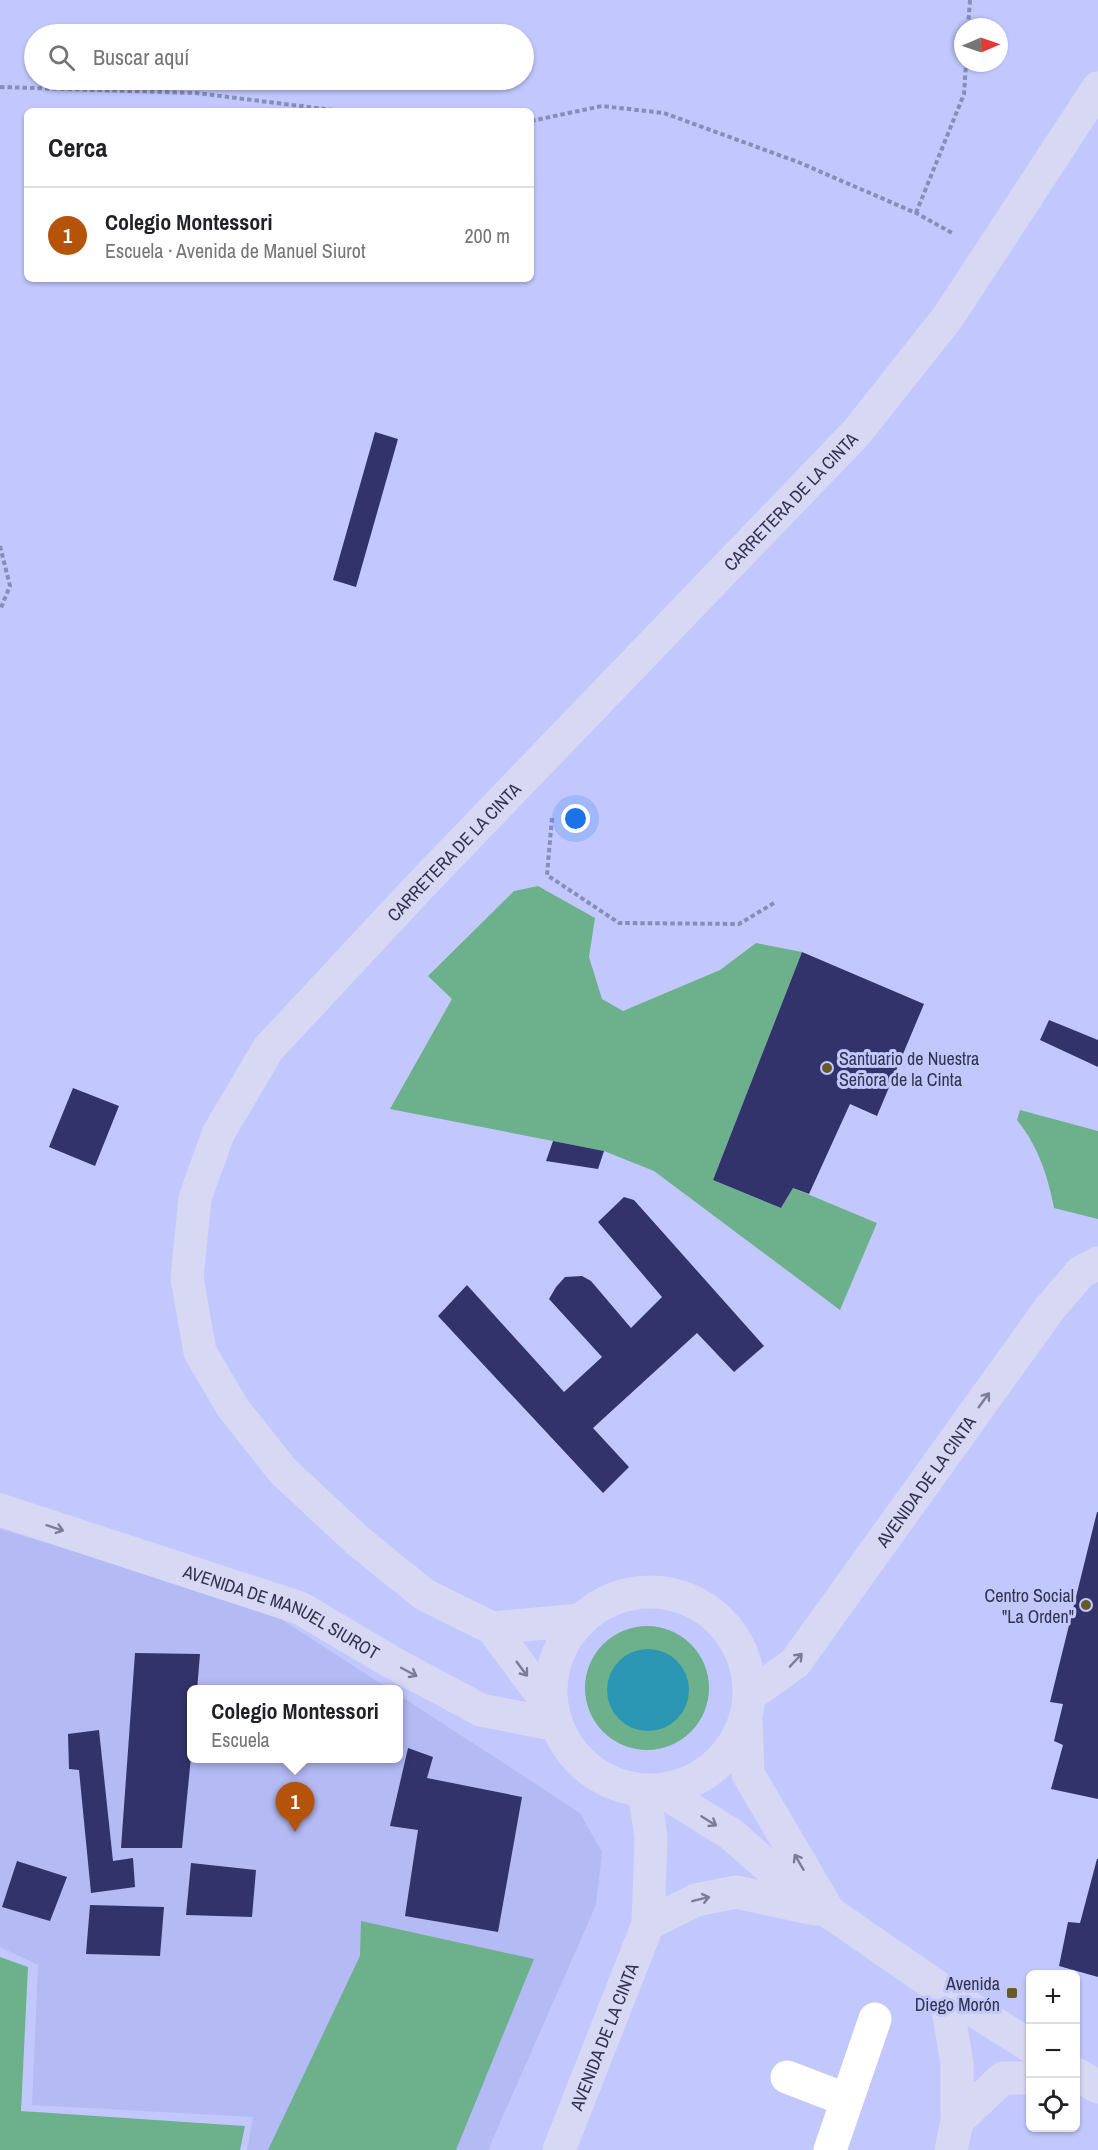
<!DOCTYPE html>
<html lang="es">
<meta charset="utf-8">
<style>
:root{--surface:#fff;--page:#f6f6f6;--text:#202124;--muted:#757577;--line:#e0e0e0;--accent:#b45309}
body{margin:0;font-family:"Archivo Narrow",sans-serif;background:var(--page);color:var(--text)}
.controls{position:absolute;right:18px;bottom:18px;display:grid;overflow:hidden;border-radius:9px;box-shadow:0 2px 4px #0004}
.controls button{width:54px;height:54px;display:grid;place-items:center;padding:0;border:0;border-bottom:2px solid var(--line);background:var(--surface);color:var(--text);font:30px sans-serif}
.compass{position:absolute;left:954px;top:18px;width:54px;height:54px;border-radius:50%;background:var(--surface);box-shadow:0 2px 4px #0004;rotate:88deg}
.you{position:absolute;left:576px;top:819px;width:21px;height:21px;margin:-15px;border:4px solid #fff;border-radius:50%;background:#1a73e8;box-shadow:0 0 0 9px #1a73e833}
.badge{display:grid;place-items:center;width:39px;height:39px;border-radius:50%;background:var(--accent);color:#fff;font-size:20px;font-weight:700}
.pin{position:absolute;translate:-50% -50px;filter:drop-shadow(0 2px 3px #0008)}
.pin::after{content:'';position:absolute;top:32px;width:21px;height:18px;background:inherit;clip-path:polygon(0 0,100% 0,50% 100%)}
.popup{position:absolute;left:187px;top:1685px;width:216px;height:78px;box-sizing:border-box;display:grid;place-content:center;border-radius:9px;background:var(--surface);filter:drop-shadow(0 2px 4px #0005);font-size:20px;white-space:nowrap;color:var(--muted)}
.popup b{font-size:22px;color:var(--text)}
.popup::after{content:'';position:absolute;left:50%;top:100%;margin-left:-12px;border:12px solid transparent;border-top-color:var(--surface)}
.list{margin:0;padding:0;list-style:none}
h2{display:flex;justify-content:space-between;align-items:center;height:78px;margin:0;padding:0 24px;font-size:26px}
h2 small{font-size:20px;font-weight:400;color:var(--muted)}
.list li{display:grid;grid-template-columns:39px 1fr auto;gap:18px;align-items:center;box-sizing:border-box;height:96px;padding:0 24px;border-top:2px solid var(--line)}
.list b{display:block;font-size:22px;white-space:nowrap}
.list p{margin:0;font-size:20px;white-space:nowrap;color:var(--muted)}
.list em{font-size:20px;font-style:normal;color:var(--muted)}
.icon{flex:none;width:33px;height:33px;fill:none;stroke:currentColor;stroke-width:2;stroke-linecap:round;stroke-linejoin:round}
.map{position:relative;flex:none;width:1098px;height:2150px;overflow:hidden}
.search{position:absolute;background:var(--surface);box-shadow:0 2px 4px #0004;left:24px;top:24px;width:510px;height:66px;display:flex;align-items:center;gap:15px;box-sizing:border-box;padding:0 21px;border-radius:33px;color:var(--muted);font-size:22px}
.panel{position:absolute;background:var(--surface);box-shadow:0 2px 4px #0004;left:24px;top:108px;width:510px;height:174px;border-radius:9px}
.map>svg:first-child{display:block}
.built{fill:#b4baf4}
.green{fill:#6db08c}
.water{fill:#2b97b4}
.building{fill:#32336b}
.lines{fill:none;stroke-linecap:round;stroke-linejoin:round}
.path{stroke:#888db8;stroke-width:4;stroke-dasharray:4.5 3;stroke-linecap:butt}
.street{stroke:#fff;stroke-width:33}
.secondary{stroke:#d7d8f3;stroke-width:33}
.oneway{stroke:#7b7d98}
.poi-dot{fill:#645b27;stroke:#c2c8fe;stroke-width:2}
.labels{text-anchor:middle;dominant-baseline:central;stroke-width:6;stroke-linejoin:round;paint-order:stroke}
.street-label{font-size:18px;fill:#30334d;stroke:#c2c8fe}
.poi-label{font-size:18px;fill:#30334d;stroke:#c2c8fe;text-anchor:end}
</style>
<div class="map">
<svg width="1098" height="2150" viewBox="0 0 1098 2150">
<rect width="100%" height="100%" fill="#c2c8fe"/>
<path class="built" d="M0 1529 151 1574 278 1617 389 1689 192 1690V1758H398L399 1695 580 1813 602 1852 596 1905 488 2150H247L253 2117 32 2105 38 1965 0 1947Z"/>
<path class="green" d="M538 886 595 918 589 957 602 999 623 1011 720 970 756 943 802 952 713 1180 781 1208 793 1188 877 1223 840 1310 654 1171 604 1151 390 1109 452 999 428 976 514 891Z
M1020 1110 1098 1131V1219L1054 1208C1048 1176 1038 1146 1017 1120Z
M585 1688a62 62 0 1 1 124 0a62 62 0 1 1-124 0Z
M361 1921 534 1959 456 2150H268L360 1956Z
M0 1957 28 1967 21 2111 245 2126 240 2150H0Z"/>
<path class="water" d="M607 1690a41 41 0 1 1 82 0a41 41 0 1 1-82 0Z"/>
<path class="building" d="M375 432 398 439 356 587 333 580Z
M802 952 924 1004 877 1116 850 1104 809 1194 793 1188 781 1208 713 1180Z
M1049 1020 1098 1040V1067L1040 1040Z
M73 1088 119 1106 95 1166 49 1147Z
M553 1141 604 1151 598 1169 546 1161Z
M624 1197 634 1200 764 1346 734 1372 697 1333 593 1428 629 1467 603 1493 438 1316 467 1285 564 1392 602 1357 549 1299 556 1287 565 1277 582 1276 591 1281 631 1328 662 1297 598 1222Z
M1097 1512H1098V1799L1051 1789 1063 1745 1054 1741 1063 1704 1050 1702Z
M135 1653 200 1654 197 1690H192V1747L182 1848H121Z
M99 1730 113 1861 133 1858 135 1887 91 1893 79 1770 69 1769 68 1734Z
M408 1748 433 1757 427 1778 522 1797 498 1932 405 1916 418 1830 390 1826Z
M1097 1859H1098V1977L1059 1966 1068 1922 1080 1923Z
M17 1861 67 1877 50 1921 2 1907Z
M191 1863 256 1870 252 1917 186 1915Z
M90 1905 164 1907 160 1956 86 1954Z"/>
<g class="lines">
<path class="path" d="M968 27 970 0
M0 87 196 93 341 111
M531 121 602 106 664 113 798 162 916 213 954 234
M916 213 964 94 966 63
M0 546 10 586 0 610
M552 818 547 875 619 923 739 924 774 903"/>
<path class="street" d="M787 2077 847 2100
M830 2150 875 2019"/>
<g class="secondary">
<path id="s1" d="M0 1510 300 1608 393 1663 481 1710 557 1725"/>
<circle cx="650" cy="1691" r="99"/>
<path d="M492 1628 580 1620"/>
<path id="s2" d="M750 1695 795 1663 1050 1308 1081 1272 1098 1263"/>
<path id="s3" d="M553 1710 492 1628 425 1595 358 1541 283 1471 233 1408 200 1352 187 1278 195 1198 218 1134 268 1049 419 887 856 433 948 317 1098 88"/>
<path d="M746 1720 748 1774 825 1905"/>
<path d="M660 1790 731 1834 805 1899 829 1912 945 1992 1030 2046"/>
<path d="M648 1924 696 1900 736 1892 815 1909"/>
<path d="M945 1992 957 2063V2121L951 2150"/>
<path d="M1076 2074 1098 2087"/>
<path d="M957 2121 1003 2078H1030"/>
<path id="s4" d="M559 2150 648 1924 651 1836 644 1791"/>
</g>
</g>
<defs><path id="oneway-shaft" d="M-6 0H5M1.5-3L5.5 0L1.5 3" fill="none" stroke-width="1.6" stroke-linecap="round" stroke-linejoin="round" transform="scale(1.5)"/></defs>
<g class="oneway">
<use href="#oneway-shaft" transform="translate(984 1400) rotate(-54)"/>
<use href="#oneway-shaft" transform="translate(55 1528) rotate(18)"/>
<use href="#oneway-shaft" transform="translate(796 1660) rotate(-47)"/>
<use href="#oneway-shaft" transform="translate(522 1669) rotate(53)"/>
<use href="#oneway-shaft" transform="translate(409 1672) rotate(28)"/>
<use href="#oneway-shaft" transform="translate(709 1821) rotate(32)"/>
<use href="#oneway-shaft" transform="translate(799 1862) rotate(-120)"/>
<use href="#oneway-shaft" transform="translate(701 1899) rotate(-14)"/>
</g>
<g class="poi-dot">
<circle cx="827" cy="1068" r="6"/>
<circle cx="1086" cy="1605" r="6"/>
<rect x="1006" y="1987" width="12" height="12" rx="3"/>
</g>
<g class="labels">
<g class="street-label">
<text stroke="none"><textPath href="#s3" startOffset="1590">CARRETERA DE LA CINTA</textPath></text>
<text stroke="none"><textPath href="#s3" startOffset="1104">CARRETERA DE LA CINTA</textPath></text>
<text stroke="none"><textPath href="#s2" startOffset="279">AVENIDA DE LA CINTA</textPath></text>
<text stroke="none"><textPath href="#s1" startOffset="300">AVENIDA DE MANUEL SIUROT</textPath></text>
<text stroke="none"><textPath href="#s4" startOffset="122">AVENIDA DE LA CINTA</textPath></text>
</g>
<g class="poi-label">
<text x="839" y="1058" text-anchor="start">Santuario de Nuestra<tspan x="839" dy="21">Señora de la Cinta</tspan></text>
<text x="1074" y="1595">Centro Social<tspan x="1074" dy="21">"La Orden"</tspan></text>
<text x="1000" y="1983">Avenida<tspan x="1000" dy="21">Diego Morón</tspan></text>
</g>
</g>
</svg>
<div class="controls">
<button>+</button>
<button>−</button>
<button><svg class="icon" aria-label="locate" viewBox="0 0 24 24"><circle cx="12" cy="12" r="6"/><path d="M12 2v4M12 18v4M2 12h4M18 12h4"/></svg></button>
</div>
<svg class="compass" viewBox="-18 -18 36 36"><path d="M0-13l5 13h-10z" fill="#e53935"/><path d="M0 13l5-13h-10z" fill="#757577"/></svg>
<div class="you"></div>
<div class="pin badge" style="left:295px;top:1832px">1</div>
<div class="popup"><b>Colegio Montessori</b>Escuela</div>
<div class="search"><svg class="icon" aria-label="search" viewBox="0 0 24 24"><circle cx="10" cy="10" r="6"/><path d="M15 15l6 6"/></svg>Buscar aquí</div>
<section class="panel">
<h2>Cerca<small></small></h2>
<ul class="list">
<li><span class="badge">1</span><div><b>Colegio Montessori</b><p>Escuela · Avenida de Manuel Siurot</p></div><em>200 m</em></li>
</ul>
</section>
</div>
